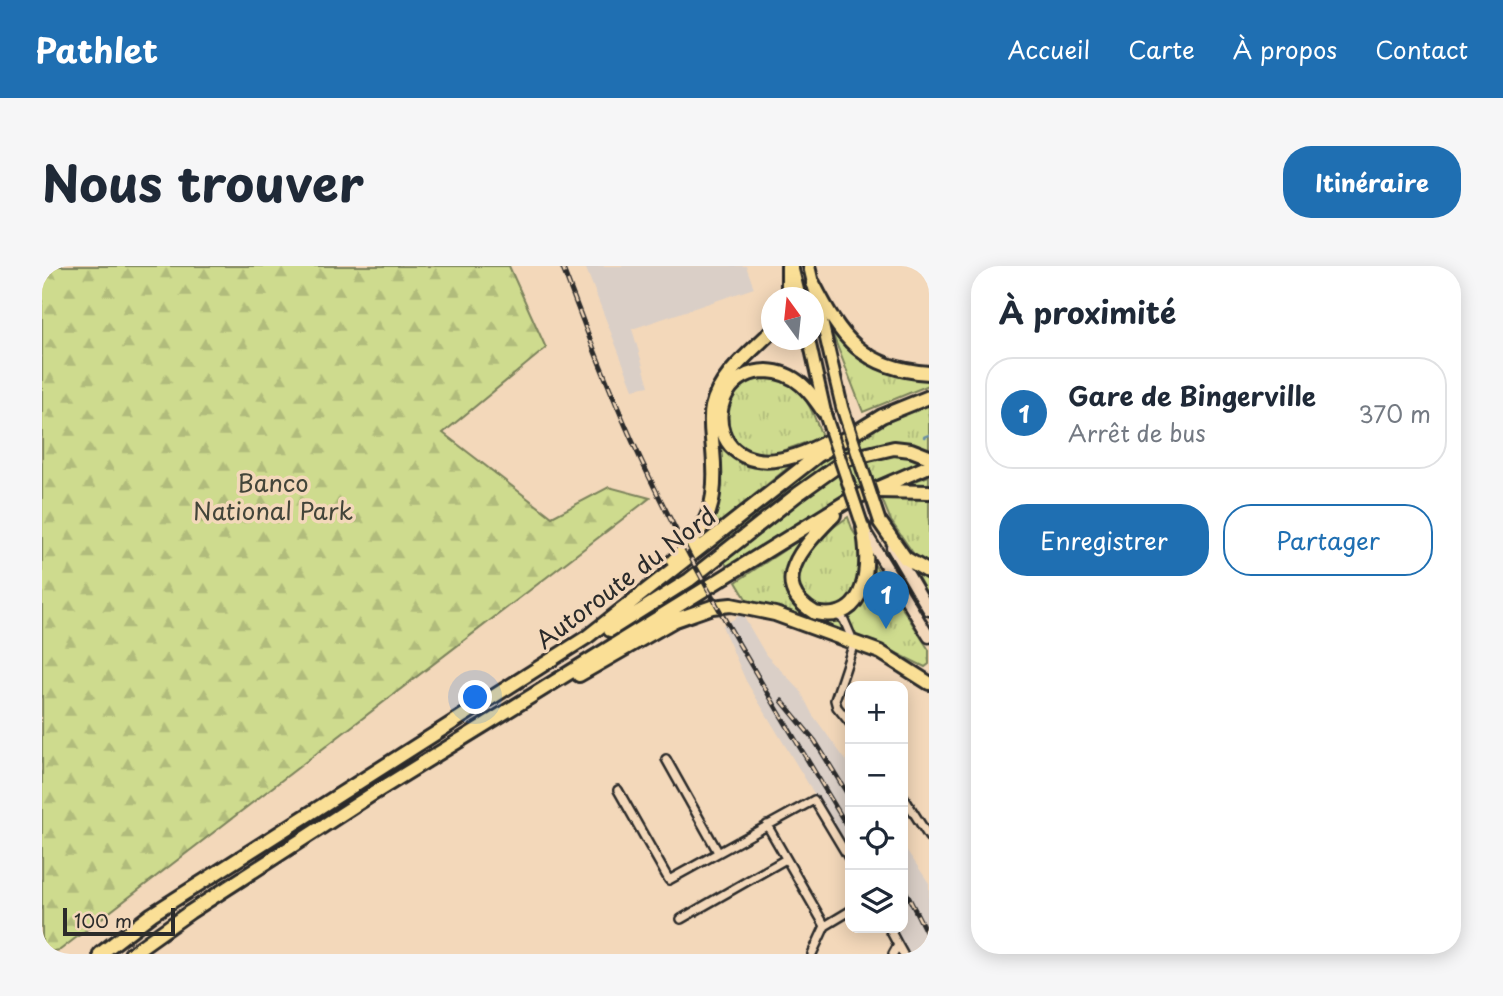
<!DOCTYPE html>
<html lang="fr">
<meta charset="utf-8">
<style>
:root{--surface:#fff;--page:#f6f6f7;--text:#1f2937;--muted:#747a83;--line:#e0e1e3;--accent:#1f6fb2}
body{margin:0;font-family:"Playpen Sans",sans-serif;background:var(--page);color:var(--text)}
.controls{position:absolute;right:21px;bottom:21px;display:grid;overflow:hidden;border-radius:14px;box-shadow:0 4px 18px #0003}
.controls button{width:63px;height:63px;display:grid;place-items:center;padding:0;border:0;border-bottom:2px solid var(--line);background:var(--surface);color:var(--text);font:35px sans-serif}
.compass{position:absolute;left:719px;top:21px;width:63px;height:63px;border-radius:50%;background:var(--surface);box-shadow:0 4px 18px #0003;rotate:345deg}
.scale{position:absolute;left:21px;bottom:18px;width:112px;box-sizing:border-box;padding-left:7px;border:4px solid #2b2b2b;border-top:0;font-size:19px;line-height:24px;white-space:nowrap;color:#2b2b2b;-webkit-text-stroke:5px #f3d8ba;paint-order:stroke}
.you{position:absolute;left:434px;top:432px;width:24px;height:24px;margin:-18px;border:5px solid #fff;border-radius:50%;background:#1a73e8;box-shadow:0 0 0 10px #1a73e833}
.badge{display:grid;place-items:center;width:46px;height:46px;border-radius:50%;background:var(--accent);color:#fff;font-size:23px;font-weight:700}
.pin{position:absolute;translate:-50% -58px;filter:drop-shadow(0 2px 4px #0008)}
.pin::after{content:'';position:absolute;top:37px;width:24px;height:21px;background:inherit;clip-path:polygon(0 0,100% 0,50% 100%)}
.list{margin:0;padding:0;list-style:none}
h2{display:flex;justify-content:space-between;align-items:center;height:91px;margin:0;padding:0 28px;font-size:30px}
h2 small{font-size:23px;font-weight:400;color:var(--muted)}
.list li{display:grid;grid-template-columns:46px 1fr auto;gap:21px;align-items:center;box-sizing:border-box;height:112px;margin:0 14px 14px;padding:0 14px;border:2px solid var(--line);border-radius:28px}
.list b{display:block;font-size:26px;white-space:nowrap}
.list p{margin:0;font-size:23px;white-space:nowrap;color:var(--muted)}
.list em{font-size:23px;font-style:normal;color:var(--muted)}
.actions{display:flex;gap:14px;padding:21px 28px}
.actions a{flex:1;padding:16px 0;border:2px solid var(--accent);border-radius:28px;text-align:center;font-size:24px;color:var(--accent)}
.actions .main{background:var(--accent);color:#fff}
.icon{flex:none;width:38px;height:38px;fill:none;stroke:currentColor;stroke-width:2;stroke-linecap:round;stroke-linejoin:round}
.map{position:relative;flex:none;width:887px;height:688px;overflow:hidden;border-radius:28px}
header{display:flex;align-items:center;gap:42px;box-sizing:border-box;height:98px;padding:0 35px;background:var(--accent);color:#fff}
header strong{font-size:33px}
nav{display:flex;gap:38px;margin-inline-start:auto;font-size:24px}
.intro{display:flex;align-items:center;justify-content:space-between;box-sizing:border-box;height:168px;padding:0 42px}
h1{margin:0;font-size:49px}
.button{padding:18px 32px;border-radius:28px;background:var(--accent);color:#fff;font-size:24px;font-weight:700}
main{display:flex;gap:42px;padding:0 42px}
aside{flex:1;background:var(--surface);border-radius:28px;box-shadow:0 4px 18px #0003}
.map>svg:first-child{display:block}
.built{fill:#dacfc7}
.grass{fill:url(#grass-tufts);stroke:#7c835c;stroke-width:2}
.forest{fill:url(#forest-firs);stroke:#7c835c;stroke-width:2}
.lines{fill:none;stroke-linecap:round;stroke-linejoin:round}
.stream{stroke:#698ea4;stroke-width:2.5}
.street-casing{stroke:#2b2b2b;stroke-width:12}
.secondary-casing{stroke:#2b2b2b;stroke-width:15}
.primary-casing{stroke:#2b2b2b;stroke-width:16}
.highway-casing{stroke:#2b2b2b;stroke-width:18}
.street{stroke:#f3d8ba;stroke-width:7}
.secondary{stroke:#f3d8ba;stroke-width:10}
.primary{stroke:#fadf96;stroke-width:10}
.highway{stroke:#fadf96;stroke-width:12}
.rail-casing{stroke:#2b2b2b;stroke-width:5}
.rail{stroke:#f3d8ba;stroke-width:2.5;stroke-dasharray:8;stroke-linecap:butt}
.primary-bridge-casing{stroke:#2b2b2b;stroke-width:16;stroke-linecap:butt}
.primary-bridge{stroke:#fadf96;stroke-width:10}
.labels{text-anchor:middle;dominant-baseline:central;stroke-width:7;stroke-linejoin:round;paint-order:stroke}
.park-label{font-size:24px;fill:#43453a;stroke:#f3d8ba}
.street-label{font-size:24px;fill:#2b2b2b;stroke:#f3d8ba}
</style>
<header>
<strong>Pathlet</strong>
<nav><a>Accueil</a><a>Carte</a><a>À propos</a><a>Contact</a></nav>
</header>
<div class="intro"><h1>Nous trouver</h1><a class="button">Itinéraire</a></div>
<main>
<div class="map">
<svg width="887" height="688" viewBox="0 0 887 688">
<defs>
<pattern id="grass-tufts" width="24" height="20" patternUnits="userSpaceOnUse" patternTransform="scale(1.75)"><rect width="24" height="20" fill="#cedb8e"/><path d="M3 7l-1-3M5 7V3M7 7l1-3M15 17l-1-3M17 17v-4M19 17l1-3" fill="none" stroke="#b1bc7b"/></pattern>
<pattern id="forest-firs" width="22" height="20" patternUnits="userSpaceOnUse" patternTransform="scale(1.75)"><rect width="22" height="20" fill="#cedb8e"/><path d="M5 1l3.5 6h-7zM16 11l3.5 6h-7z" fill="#b1bc7b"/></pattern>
</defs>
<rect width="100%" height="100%" fill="#f3d8ba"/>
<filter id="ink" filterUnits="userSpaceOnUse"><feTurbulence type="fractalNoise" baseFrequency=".0143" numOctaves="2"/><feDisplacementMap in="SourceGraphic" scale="14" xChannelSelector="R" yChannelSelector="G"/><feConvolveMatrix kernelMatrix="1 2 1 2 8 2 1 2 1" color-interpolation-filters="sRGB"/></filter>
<g filter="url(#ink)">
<path class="built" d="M543 0H704L712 22 590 63 607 120 591 123Z
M700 348 724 389 758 424 770 448 808 500V587L704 415 680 360Z
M861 579 887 617V688H866L851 662H861Z"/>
<path class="grass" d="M793 67 823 94 887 109V119L821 146 791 69Z
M733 109C762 122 770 142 780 171L742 184 748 200 666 266 677 236 674 171 684 163C679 124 700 114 733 109Z
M887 135V194L686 302 672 278 777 195 834 159Z
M887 210V332L870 300 871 287 849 255 840 233 853 230 856 221Z
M806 251 811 265 887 384V398L883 401 842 381 706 336 694 316 765 269 776 272Z"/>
<path class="forest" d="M0 0H467L504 82 401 167 510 251 567 221 608 232 18 684 0 687Z"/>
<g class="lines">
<path class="stream" d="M882 171 887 169"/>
<g class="street-casing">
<path id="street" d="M794 348 802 354 812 377 793 434 795 441 808 457
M624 493 676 586
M576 524 627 614 772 534 808 594
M861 530 887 571
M725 559 783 660
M639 653 744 593
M847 662 856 679
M770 688 783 660 808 645
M851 688 856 679 861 688"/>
</g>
<g class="secondary-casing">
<path id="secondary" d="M822 264 887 371
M850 281 887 344"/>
</g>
<g class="primary-casing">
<path id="primary" d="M750 0 758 32
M767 0 800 141
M767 74 783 146"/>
</g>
<g class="highway-casing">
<path id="highway" d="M771 17C799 72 821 103 887 107
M746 32V0
M783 148C769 126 754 106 725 105 651 105 661 245 786 175
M836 225 887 226
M792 249C766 276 722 317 773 347 827 359 828 297 821 261
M838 256 863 292 887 306
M631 295C669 259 676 236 671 184 670 170 667 155 670 141 677 110 708 87 730 65
M568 364 647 314 756 228 805 193 852 182 869 184 887 191
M537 409 633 354 670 341 689 339 733 348 838 386 887 417
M58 688 110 648 545 371 775 190 840 150 887 131
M89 688 148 646 329 529 804 236 887 200"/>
</g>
<use href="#street" class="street"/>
<use href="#secondary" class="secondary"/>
<use href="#primary" class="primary"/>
<use href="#highway" class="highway"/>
<g class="rail-casing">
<path id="rail" d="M520 0C545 66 570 132 600 196 661 324 736 444 808 565
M740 435 773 475 808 532
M861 620 887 672"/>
</g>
<use href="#rail" class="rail"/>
<g class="primary-bridge-casing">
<path id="primary-bridge" d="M800 141 838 256
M783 148 821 261"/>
</g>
<use href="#primary-bridge" class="primary-bridge"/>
</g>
</g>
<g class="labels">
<g class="park-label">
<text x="231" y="216">Banco<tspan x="231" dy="28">National Park</tspan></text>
</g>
<g class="street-label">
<text transform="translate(583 311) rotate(-37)">Autoroute du Nord</text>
</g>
</g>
</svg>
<div class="controls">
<button>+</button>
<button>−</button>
<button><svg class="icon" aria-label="locate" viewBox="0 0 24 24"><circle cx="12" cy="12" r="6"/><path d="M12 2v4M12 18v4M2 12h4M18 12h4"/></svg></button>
<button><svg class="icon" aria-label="layers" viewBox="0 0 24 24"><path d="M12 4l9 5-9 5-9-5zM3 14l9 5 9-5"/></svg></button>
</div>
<svg class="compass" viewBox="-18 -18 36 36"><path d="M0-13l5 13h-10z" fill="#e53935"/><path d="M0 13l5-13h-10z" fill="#747a83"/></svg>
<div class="scale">100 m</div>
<div class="you"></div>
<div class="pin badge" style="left:844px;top:363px">1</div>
</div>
<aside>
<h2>À proximité<small></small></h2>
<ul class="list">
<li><span class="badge">1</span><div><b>Gare de Bingerville</b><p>Arrêt de bus</p></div><em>370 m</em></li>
</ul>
<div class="actions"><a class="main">Enregistrer</a><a>Partager</a></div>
</aside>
</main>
